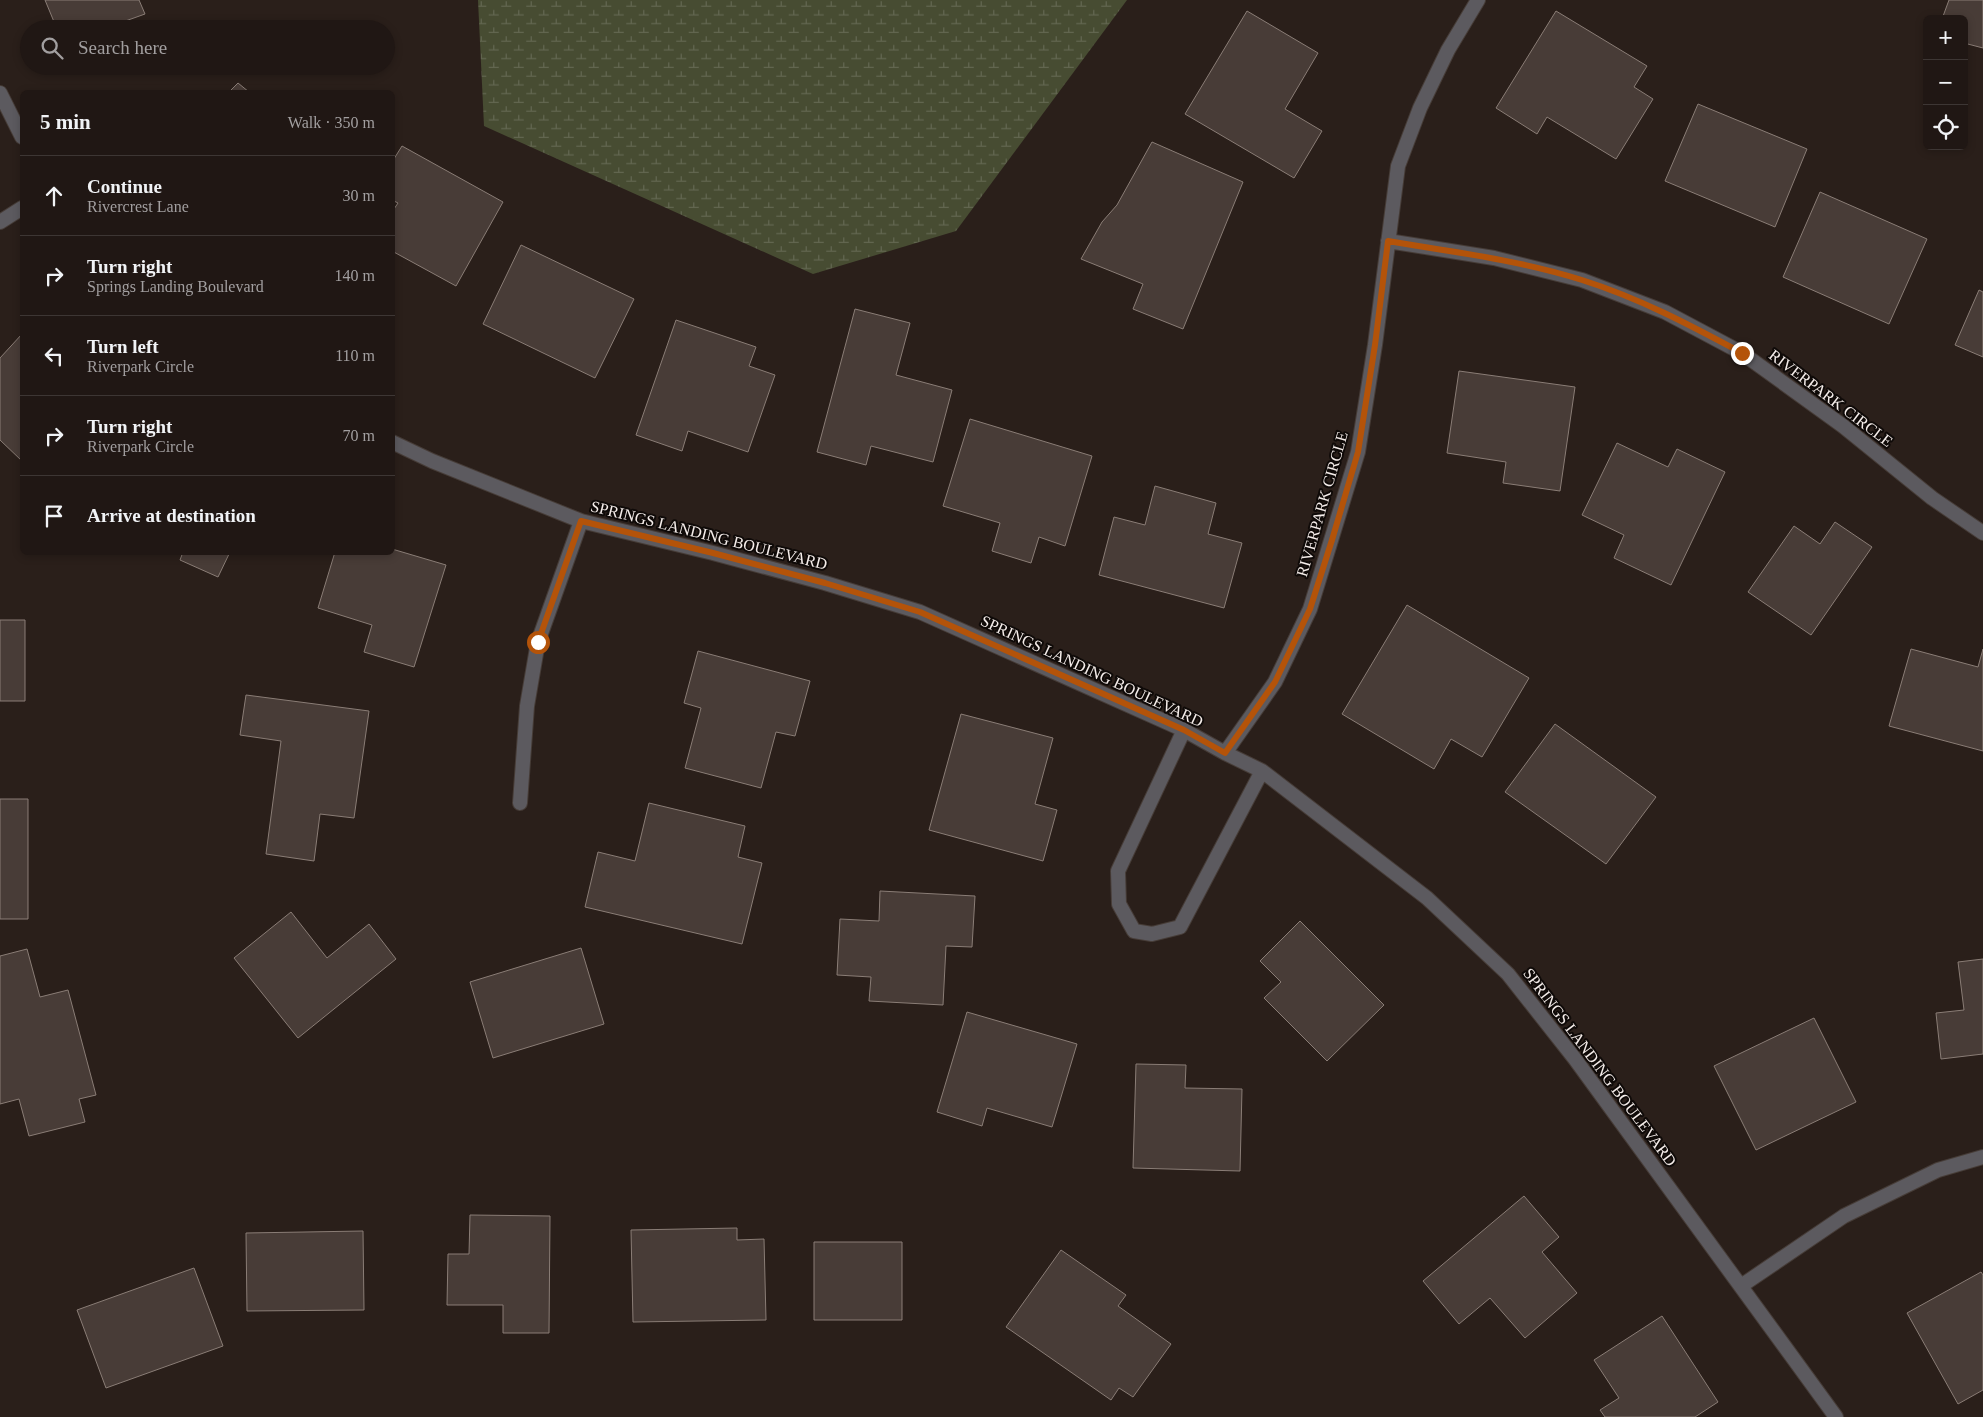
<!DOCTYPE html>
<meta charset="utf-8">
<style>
:root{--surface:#201714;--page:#2d2422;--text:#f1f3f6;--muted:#a29fa0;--line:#3d3634}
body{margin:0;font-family:Georgia,serif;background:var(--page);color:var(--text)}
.controls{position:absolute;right:15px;top:15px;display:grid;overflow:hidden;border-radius:8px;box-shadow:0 2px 8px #0003}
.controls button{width:45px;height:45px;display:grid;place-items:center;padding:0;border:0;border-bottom:1px solid var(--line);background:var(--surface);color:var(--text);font:25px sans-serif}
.stop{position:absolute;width:15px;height:15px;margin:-11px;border:4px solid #b45309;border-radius:50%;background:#fff}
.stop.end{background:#b45309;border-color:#fff;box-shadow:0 1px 5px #0008}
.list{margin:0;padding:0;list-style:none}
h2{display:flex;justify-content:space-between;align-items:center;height:65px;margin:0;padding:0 20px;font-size:21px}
h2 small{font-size:16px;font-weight:400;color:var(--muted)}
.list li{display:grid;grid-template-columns:32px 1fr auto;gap:15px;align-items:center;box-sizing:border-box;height:80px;padding:0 20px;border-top:1px solid var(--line)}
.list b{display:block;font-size:19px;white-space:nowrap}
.list p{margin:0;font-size:16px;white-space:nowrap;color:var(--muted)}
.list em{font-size:16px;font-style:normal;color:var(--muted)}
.icon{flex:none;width:28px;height:28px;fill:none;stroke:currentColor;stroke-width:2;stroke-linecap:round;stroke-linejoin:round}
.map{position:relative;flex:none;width:1983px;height:1417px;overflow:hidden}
.search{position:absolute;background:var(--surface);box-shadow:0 2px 8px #0003;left:20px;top:20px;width:375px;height:55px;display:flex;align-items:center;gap:12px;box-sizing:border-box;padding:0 18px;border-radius:28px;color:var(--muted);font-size:19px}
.panel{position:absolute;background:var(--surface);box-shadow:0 2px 8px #0003;left:20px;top:90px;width:375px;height:465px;border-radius:8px}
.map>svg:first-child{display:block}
.wetland{fill:url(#wetland-marsh)}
.building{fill:#483c37;stroke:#8a7d76}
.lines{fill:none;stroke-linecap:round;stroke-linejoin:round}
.minor-casing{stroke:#463c37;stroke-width:16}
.minor{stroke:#5c5a5f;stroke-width:14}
.route{stroke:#b45309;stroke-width:6}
.labels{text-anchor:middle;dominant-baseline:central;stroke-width:4;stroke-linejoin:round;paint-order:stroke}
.street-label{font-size:16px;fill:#f5edea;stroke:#0f0a08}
</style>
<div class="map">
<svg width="1983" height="1417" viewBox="0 0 1983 1417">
<defs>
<pattern id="wetland-marsh" width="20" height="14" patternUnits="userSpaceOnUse" patternTransform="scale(1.25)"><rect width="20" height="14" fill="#474c32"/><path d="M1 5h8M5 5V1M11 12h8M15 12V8" fill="none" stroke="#626650"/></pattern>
</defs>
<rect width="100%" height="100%" fill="#2a1f1a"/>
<path class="wetland" d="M478 0H1127L956 231 813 274 484 126Z"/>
<path class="building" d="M45 0H139L145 14 117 24 119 29H57Z
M1949 0H1983V48L1964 43V19H1942Z
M1247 11 1318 53 1285 109 1322 131 1294 178 1185 114Z
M1556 11 1647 66 1634 87 1653 99 1616 159 1547 117 1537 134 1496 108Z
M238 83 249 92H229Z
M1698 104 1807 149 1775 227 1665 181Z
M1152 142 1243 182 1183 329 1133 309 1143 284 1081 259 1102 222 1117 205Z
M402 146 503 202 456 286 392 251V212L398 203 392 200V162Z
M1820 192 1927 239 1889 324 1783 277Z
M521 245 634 299 595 378 483 324Z
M1979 290 1983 292V357L1955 345Z
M855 309 910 323 896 375 952 390 933 462 871 446 866 465 817 452Z
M676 320 756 347 749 366 775 375 748 452 688 431 682 451 636 435Z
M22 334V461L0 440V358Z
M1459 371 1575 387 1560 491 1503 483 1506 462 1447 453Z
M970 419 1092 456 1065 546 1039 537 1031 563 992 551 1000 523 943 506Z
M1617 443 1668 467 1677 449 1725 472 1671 585 1614 558 1624 535 1582 515Z
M1155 486 1216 503 1208 534 1242 543 1224 608 1099 575 1114 517 1145 525Z
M1835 522 1872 547 1811 635 1748 592 1794 526 1820 544Z
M392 549 446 565 414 667 364 652 372 625 318 608 335 552H392Z
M183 552H230L218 577 180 560Z
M1407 605 1529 678 1482 757 1451 739 1434 769 1342 714Z
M0 620H25V701H0Z
M1911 649 1978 667 1983 649V751L1889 726Z
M698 651 810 681 795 736 776 732 761 788 685 768 701 708 684 703Z
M246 695 369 711 354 818 320 814 314 861 266 854 281 741 240 735Z
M961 714 1053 738 1035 804 1057 810 1043 861 929 830Z
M1555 724 1656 797 1606 864 1505 792Z
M0 799H28V919H0Z
M649 803 745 826 738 857 762 863 742 944 585 907 598 852 635 861Z
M880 891 975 896 972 947 946 946 943 1005 869 1001 871 977 837 975 840 919 879 921Z
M291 912 327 958 369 924 396 959 298 1038 234 958Z
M1300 921 1384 1005 1327 1061 1264 998 1281 982 1260 961Z
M581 948 604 1024 493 1058 470 982Z
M27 949 40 997 68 990 96 1095 79 1099 85 1122 29 1136 19 1099 0 1104V956Z
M1983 959V1054L1941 1059 1936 1013 1964 1010 1958 962Z
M967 1012 1077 1044 1052 1127 987 1108 982 1126 937 1112Z
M1814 1018 1856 1102 1756 1150 1714 1066Z
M1136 1064 1186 1065 1185 1088 1242 1089 1240 1171 1133 1168Z
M1524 1196 1559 1237 1542 1252 1577 1293 1525 1338 1490 1298 1459 1324 1423 1281Z
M470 1215 550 1216 549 1333H503V1305H447L448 1254H469Z
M737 1228V1240L764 1239 766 1320 633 1322 631 1230Z
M363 1231 364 1310 247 1311 246 1233Z
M814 1242H902V1320H814Z
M1061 1250 1126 1295 1118 1306 1171 1344 1133 1397 1119 1388 1111 1400 1006 1327Z
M194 1268 223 1346 106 1388 77 1310Z
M1981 1272 1983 1275V1390L1958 1404 1907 1313Z
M1662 1316 1718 1402 1695 1417H1605L1600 1410 1619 1398 1594 1360Z"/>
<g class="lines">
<g class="minor-casing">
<path id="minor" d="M0 93 22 137
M0 222 22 208
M1388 241 1494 258 1582 280 1665 312 1742 353 1843 426 1932 498 1983 533
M392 442 432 461 581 521 713 553 825 583 920 612 1184 730 1225 753 1262 771 1427 898 1508 974 1575 1059 1836 1417
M1184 730 1118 871 1119 904 1134 931 1152 934 1180 927 1262 771
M1225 753 1275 682 1310 609 1358 452 1375 345 1398 166 1420 108 1448 50 1478 0
M520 803 527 706 538 642 581 521
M1741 1286 1844 1216 1938 1170 1983 1157"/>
</g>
<use href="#minor" class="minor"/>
</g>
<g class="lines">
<path class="route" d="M538 642 581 521 713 553 825 583 920 612 1184 730 1225 753 1275 682 1310 609 1332 540 1358 452 1375 345 1388 241C1453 252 1519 260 1582 280 1639 298 1690 325 1742 353"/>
</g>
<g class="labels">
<g class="street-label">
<text transform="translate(1831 398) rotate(37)">RIVERPARK CIRCLE</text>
<text transform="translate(1322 504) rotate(-74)">RIVERPARK CIRCLE</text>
<text transform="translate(709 535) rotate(14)">SPRINGS LANDING BOULEVARD</text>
<text transform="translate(1092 671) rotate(25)">SPRINGS LANDING BOULEVARD</text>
<text transform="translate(1600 1067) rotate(53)">SPRINGS LANDING BOULEVARD</text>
</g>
</g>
</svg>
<div class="controls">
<button>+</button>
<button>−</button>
<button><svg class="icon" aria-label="locate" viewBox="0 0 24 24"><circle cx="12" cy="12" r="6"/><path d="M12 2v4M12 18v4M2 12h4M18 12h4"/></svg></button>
</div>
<div class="stop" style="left:538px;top:642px"></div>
<div class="stop end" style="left:1742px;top:353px"></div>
<div class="search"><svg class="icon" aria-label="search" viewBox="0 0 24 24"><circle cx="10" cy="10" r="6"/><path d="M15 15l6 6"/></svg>Search here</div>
<section class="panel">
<h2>5 min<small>Walk · 350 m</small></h2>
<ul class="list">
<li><svg class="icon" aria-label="ahead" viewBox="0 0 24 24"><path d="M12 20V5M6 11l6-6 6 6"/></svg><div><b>Continue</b><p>Rivercrest Lane</p></div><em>30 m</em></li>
<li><svg class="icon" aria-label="right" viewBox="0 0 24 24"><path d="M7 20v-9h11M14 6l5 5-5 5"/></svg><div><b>Turn right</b><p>Springs Landing Boulevard</p></div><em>140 m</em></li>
<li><svg class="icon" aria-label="left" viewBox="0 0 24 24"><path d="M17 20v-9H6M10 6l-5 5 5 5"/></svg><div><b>Turn left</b><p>Riverpark Circle</p></div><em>110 m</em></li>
<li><svg class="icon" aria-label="right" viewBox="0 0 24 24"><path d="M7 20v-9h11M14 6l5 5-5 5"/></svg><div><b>Turn right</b><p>Riverpark Circle</p></div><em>70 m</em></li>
<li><svg class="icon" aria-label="arrive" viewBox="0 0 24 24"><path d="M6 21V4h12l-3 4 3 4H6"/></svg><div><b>Arrive at destination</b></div></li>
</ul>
</section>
</div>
